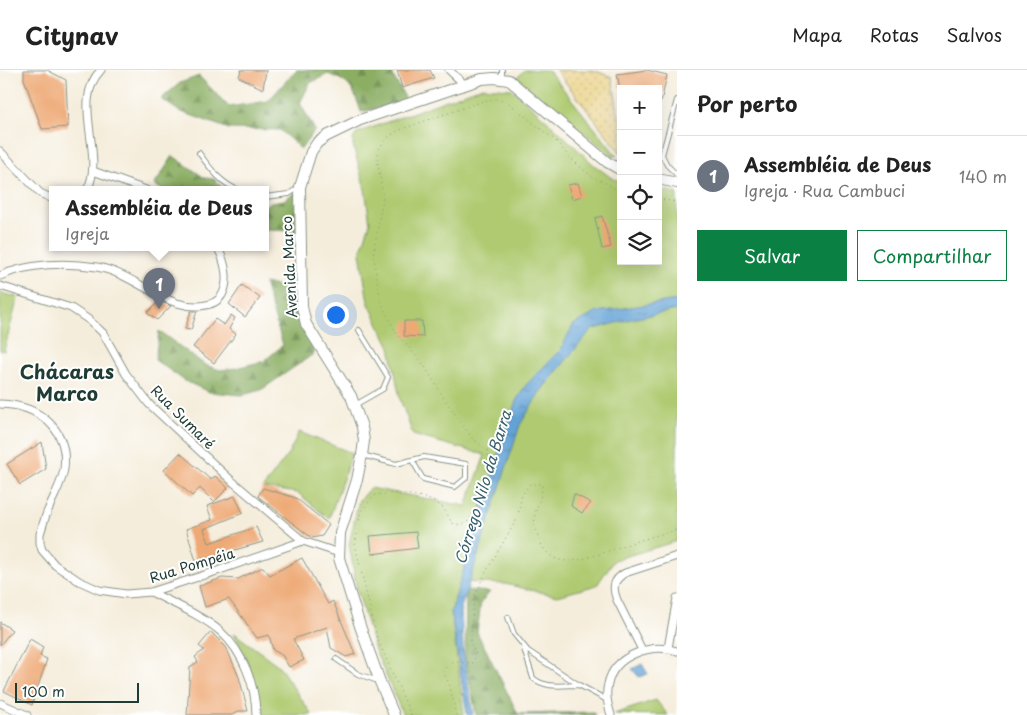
<!DOCTYPE html>
<html lang="pt">
<meta charset="utf-8">
<style>
:root{--surface:#fff;--page:#f6f6f6;--text:#222;--muted:#767676;--line:#e0e0e0;--accent:#0b8043}
body{margin:0;font-family:"Playpen Sans",sans-serif;background:var(--page);color:var(--text)}
.controls{position:absolute;right:15px;top:15px;display:grid;overflow:hidden;border-radius:0px;box-shadow:0 5px 20px #0002}
.controls button{width:45px;height:45px;display:grid;place-items:center;padding:0;border:0;border-bottom:1px solid var(--line);background:var(--surface);color:var(--text);font:25px sans-serif}
.scale{position:absolute;left:15px;bottom:12px;width:124px;box-sizing:border-box;padding-left:5px;border:2px solid #1f3d34;border-top:0;font-size:14px;line-height:18px;white-space:nowrap;color:#1f3d34;-webkit-text-stroke:4px #fff;paint-order:stroke}
.you{position:absolute;left:335px;top:244px;width:18px;height:18px;margin:-12px;border:4px solid #fff;border-radius:50%;background:#1a73e8;box-shadow:0 0 0 8px #1a73e833}
.badge{display:grid;place-items:center;width:32px;height:32px;border-radius:50%;background:var(--accent);color:#fff;font-size:16px;font-weight:700}
.pin{position:absolute;translate:-50% -41px;filter:drop-shadow(0 1px 2px #0008)}
.pin::after{content:'';position:absolute;top:26px;width:18px;height:15px;background:inherit;clip-path:polygon(0 0,100% 0,50% 100%)}
.popup{position:absolute;left:49px;top:116px;width:220px;height:65px;box-sizing:border-box;display:grid;place-content:center;border-radius:0px;background:var(--surface);filter:drop-shadow(0 1px 4px #0005);font-size:16px;white-space:nowrap;color:var(--muted)}
.popup b{font-size:19px;color:var(--text)}
.popup::after{content:'';position:absolute;left:50%;top:100%;margin-left:-10px;border:10px solid transparent;border-top-color:var(--surface)}
.list{margin:0;padding:0;list-style:none}
h2{display:flex;justify-content:space-between;align-items:center;height:65px;margin:0;padding:0 20px;font-size:21px}
h2 small{font-size:16px;font-weight:400;color:var(--muted)}
.list li{display:grid;grid-template-columns:32px 1fr auto;gap:15px;align-items:center;box-sizing:border-box;height:80px;padding:0 20px;border-top:1px solid var(--line)}
.list b{display:block;font-size:19px;white-space:nowrap}
.list p{margin:0;font-size:16px;white-space:nowrap;color:var(--muted)}
.list em{font-size:16px;font-style:normal;color:var(--muted)}
.actions{display:flex;gap:10px;padding:15px 20px}
.actions a{flex:1;padding:11px 0;border:1px solid var(--accent);border-radius:0px;text-align:center;font-size:18px;color:var(--accent)}
.actions .main{background:var(--accent);color:#fff}
.icon{flex:none;width:28px;height:28px;fill:none;stroke:currentColor;stroke-width:2;stroke-linecap:round;stroke-linejoin:round}
.map{position:relative;flex:none;width:677px;height:645px;overflow:hidden}
header{display:flex;align-items:center;gap:30px;box-sizing:border-box;height:70px;padding:0 25px;background:var(--surface);border-bottom:1px solid var(--line)}
header strong{font-size:24px}
nav{display:flex;gap:28px;margin-inline-start:auto;font-size:18px}
main{display:flex}
aside{flex:1;background:var(--surface)}
.map>svg:first-child{display:block}
.green{fill:#afca71;stroke:#678452}
.forest{fill:url(#forest-firs);stroke:#55764c}
.sand{fill:url(#sand-dots);stroke:#868c69}
.water{fill:url(#water-ripples);stroke:#417084}
.building{fill:#eea975}
.lines{fill:none;stroke-linecap:round;stroke-linejoin:round}
.lane-casing{stroke:#8a9588;stroke-width:6}
.street-casing{stroke:#8a9588;stroke-width:9}
.secondary-casing{stroke:#8a9588;stroke-width:12}
.path{stroke:#8a9588;stroke-width:1;stroke-dasharray:1 4;stroke-linecap:butt}
.lane{stroke:#fff;stroke-width:4}
.street{stroke:#fff;stroke-width:7}
.secondary{stroke:#fff;stroke-width:10}
.labels{text-anchor:middle;dominant-baseline:central;stroke-width:4;stroke-linejoin:round;paint-order:stroke}
.street-label{font-size:14px;fill:#1f3d34;stroke:#fff}
.water-label{font-size:15px;font-style:italic;fill:#37606c;stroke:#fff}
.district-label{font-size:19px;font-weight:bold;fill:#1f3d34;stroke:#fff}
</style>
<header>
<strong>Citynav</strong>
<nav><a>Mapa</a><a>Rotas</a><a>Salvos</a></nav>
</header>
<main>
<div class="map">
<svg width="677" height="645" viewBox="0 0 677 645">
<defs>
<pattern id="forest-firs" width="22" height="20" patternUnits="userSpaceOnUse" patternTransform="scale(1.25)"><rect width="22" height="20" fill="#8bae63"/><path d="M5 1l3.5 6h-7zM16 11l3.5 6h-7z" fill="#718f52"/></pattern>
<pattern id="sand-dots" width="8" height="8" patternUnits="userSpaceOnUse" patternTransform="scale(1.25)"><rect width="8" height="8" fill="#eeda9e"/><path d="M2 2h.1M6 6h.1" fill="none" stroke="#ccbc89" stroke-width="1.8" stroke-linecap="round"/></pattern>
<pattern id="water-ripples" width="26" height="14" patternUnits="userSpaceOnUse" patternTransform="scale(1.25)"><rect width="26" height="14" fill="#63a2d5"/><path d="M2 4q2-2 4 0t4 0M15 11q2-2 4 0t4 0" fill="none" stroke="#5185ae"/></pattern>
</defs>
<rect width="100%" height="100%" fill="#fff"/>
<filter id="ink" filterUnits="userSpaceOnUse"><feTurbulence type="fractalNoise" baseFrequency=".02" numOctaves="2"/><feDisplacementMap in="SourceGraphic" scale="10" xChannelSelector="R" yChannelSelector="G"/><feConvolveMatrix kernelMatrix="1 2 1 2 8 2 1 2 1" color-interpolation-filters="sRGB"/></filter>
<filter id="wash" filterUnits="userSpaceOnUse"><feTurbulence type="fractalNoise" baseFrequency=".0096" numOctaves="4" result="noise"/><feDisplacementMap in="SourceGraphic" scale="20" xChannelSelector="R" yChannelSelector="G"/><feGaussianBlur stdDeviation="1.12" result="paint"/><feColorMatrix in="noise" values="0 0 0 0 0 0 0 0 0 0 0 0 0 0 0 0 0 1.4 0 .05"/><feComposite in="paint" operator="in"/></filter>
<g filter="url(#wash)">
<rect width="100%" height="100%" fill="#f5eddb"/>
<path class="green" d="M524 0H548L617 86H613L517 8Z
M482 17 512 19 551 54 593 94 613 109 621 111V191H658V119L677 123V471L614 490 597 515 557 526 505 514 460 512 451 542 464 645H403L375 580 357 520 349 474 359 430 370 418 466 436 485 385 413 365 400 329 390 277 368 232 360 183 370 153 365 119 353 75V69L357 63Z
M0 223 18 227 4 281 0 280Z
M299 362 352 383 329 449 298 423 263 418 289 383Z
M234 563 279 596 312 645H262C258 615 247 590 234 563Z
M656 630 668 645 614 644Z"/>
<path class="forest" d="M296 0H392L393 6 407 31 361 42C354 20 351 12 328 4L310 13 300 33 315 60 301 79 280 60 229 59 179 41 161 29 180 13 199 6 229 37 268 31Z
M173 86 205 108 214 109 224 120H163L154 115Z
M295 122 296 161 265 160V136L271 132 284 130Z
M264 213 290 219 315 283 261 320 242 325 209 322 185 311 155 290 159 261 205 295 220 300 236 298 264 291 283 275Z
M466 520 490 522 481 532 477 562 518 644 593 642 595 645H476L465 586Z"/>
<path class="sand" d="M556 0H592L612 7 621 59V83Z"/>
<path class="water" d="M677 230V240L631 249 591 260 540 322 520 355 461 538 463 580 473 645H467L451 542 502 371 516 331 525 316 561 279 573 255 597 242Z
M642 594 648 604 639 607 632 599Z"/>
<g id="blocks">
<path class="building" d="M24 0H47L66 10 68 57 42 59 24 9Z
M241 0H266L263 19 239 7Z
M397 0H430L434 8 402 18Z
M647 0 667 5 661 32H658V19H620L617 4Z
M578 113 582 126 572 129 568 115Z
M602 146 611 177 602 179 595 148Z
M242 215 260 228 245 247 229 234Z
M159 231 171 236 157 250 147 243Z
M191 241H197L191 260 185 259Z
M231 245 235 248 229 259 236 264 214 293 193 277 215 249 224 255Z
M404 251H422L423 267 404 266Z
M42 372 46 399 20 415 7 394Z
M180 383 211 410 215 406 228 418 214 432 200 418 192 426 164 400Z
M263 418 296 428 329 455 322 466 312 468 260 428 258 426Z
M574 424 591 433 582 443 571 436Z
M235 426 243 443 204 459 209 473 256 457 263 472 196 491 186 459 212 450 207 436Z
M416 462 418 478 372 484 370 466Z
M302 488 328 534 333 531 355 584 346 587 331 578 327 557 293 569 304 590 289 597 282 585 273 580 269 565 257 568 229 529 205 537 199 516 222 508 238 509 263 497 270 505Z
M0 552 12 560 0 575Z
M211 562 226 577 239 607 248 641H238L232 645H187L190 597 198 592 195 587 204 580 199 576Z
M30 569 43 577 40 586 47 589 32 635 4 621Z"/>
</g>
</g>
<g filter="url(#ink)">
<use href="#blocks" fill-opacity="0" stroke="#8a9588" stroke-width="1"/>
<g class="lines">
<g class="lane-casing">
<path id="lane" d="M502 0V8
M199 83C210 98 221 114 239 120
M662 85 667 95 677 105
M658 88 662 85 677 30
M265 127 289 124 298 118
M355 335 383 319 388 307 359 260
M362 385 396 394 424 387 466 394V408L455 417 423 409 412 390
M508 547 514 564 528 581 579 615 607 630
M524 579 533 608C546 619 563 615 579 615
M336 589 358 604 378 611"/>
</g>
<g class="street-casing">
<path id="street" d="M449 0 465 15
M0 81 40 123 53 129
M93 101 146 120
M87 120C106 86 70 31 101 0
M0 206C29 193 66 192 97 197 126 202 150 224 177 233 190 237 214 239 222 225 230 211 225 192 218 178
M0 216 71 238 89 250 103 263 126 304 149 334 232 411 303 471
M0 334C38 335 69 358 64 399 62 413 54 425 49 438 45 446 43 455 40 464V473L42 480 55 495 79 511 99 520 126 524 151 522 217 501 303 471 339 483
M151 522C172 533 203 546 221 562 243 582 256 616 256 645
M668 578 677 528
M642 580 617 530C612 517 613 510 625 503L677 486
M0 633 27 645
M611 645C608 635 605 625 608 614 614 585 651 573 677 581"/>
</g>
<g class="secondary-casing">
<path id="secondary" d="M658 109 677 113
M394 645 380 612 360 556 339 488 340 463 357 410 362 385 364 371 362 357 351 326 306 254 302 237 300 117 311 82 317 73 327 66 360 50 482 9 494 8 509 10 607 92 621 100"/>
</g>
<path class="path" d="M658 129 677 132
M411 645 377 568 355 475 361 441 375 425C396 422 423 423 441 436 446 440 449 448 452 453 457 454 462 456 467 452 478 443 489 395 488 381L472 368 447 333 424 295 396 263 381 232 373 185 383 128 377 87 380 77 387 68 399 60 486 30 495 29 505 30 557 72 569 87 591 106 621 121
M456 645 450 616 443 601 450 592 473 593 476 583 470 573 474 529 483 507 517 449 522 425 530 414H542C543 428 532 442 535 455 546 509 582 489 617 478 637 471 657 465 677 460"/>
<use href="#lane" class="lane"/>
<use href="#street" class="street"/>
<use href="#secondary" class="secondary"/>
</g>
</g>
<g class="labels">
<g class="street-label">
<text transform="translate(289 197) rotate(-93)">Avenida Marco</text>
<text transform="translate(183 347) rotate(45)">Rua Sumaré</text>
<text transform="translate(192 495) rotate(-17)">Rua Pompéia</text>
</g>
<g class="water-label">
<text transform="translate(482 417) rotate(-73)">Córrego Nilo da Barra</text>
</g>
<g class="district-label">
<text x="67" y="301">Chácaras<tspan x="67" dy="22">Marco</tspan></text>
</g>
</g>
</svg>
<div class="controls">
<button>+</button>
<button>−</button>
<button><svg class="icon" aria-label="locate" viewBox="0 0 24 24"><circle cx="12" cy="12" r="6"/><path d="M12 2v4M12 18v4M2 12h4M18 12h4"/></svg></button>
<button><svg class="icon" aria-label="layers" viewBox="0 0 24 24"><path d="M12 4l9 5-9 5-9-5zM3 14l9 5 9-5"/></svg></button>
</div>
<div class="scale">100 m</div>
<div class="you"></div>
<div class="pin badge" style="left:159px;top:239px;background:#6b7280">1</div>
<div class="popup"><b>Assembléia de Deus</b>Igreja</div>
</div>
<aside>
<h2>Por perto<small></small></h2>
<ul class="list">
<li><span class="badge" style="background:#6b7280">1</span><div><b>Assembléia de Deus</b><p>Igreja · Rua Cambuci</p></div><em>140 m</em></li>
</ul>
<div class="actions"><a class="main">Salvar</a><a>Compartilhar</a></div>
</aside>
</main>
